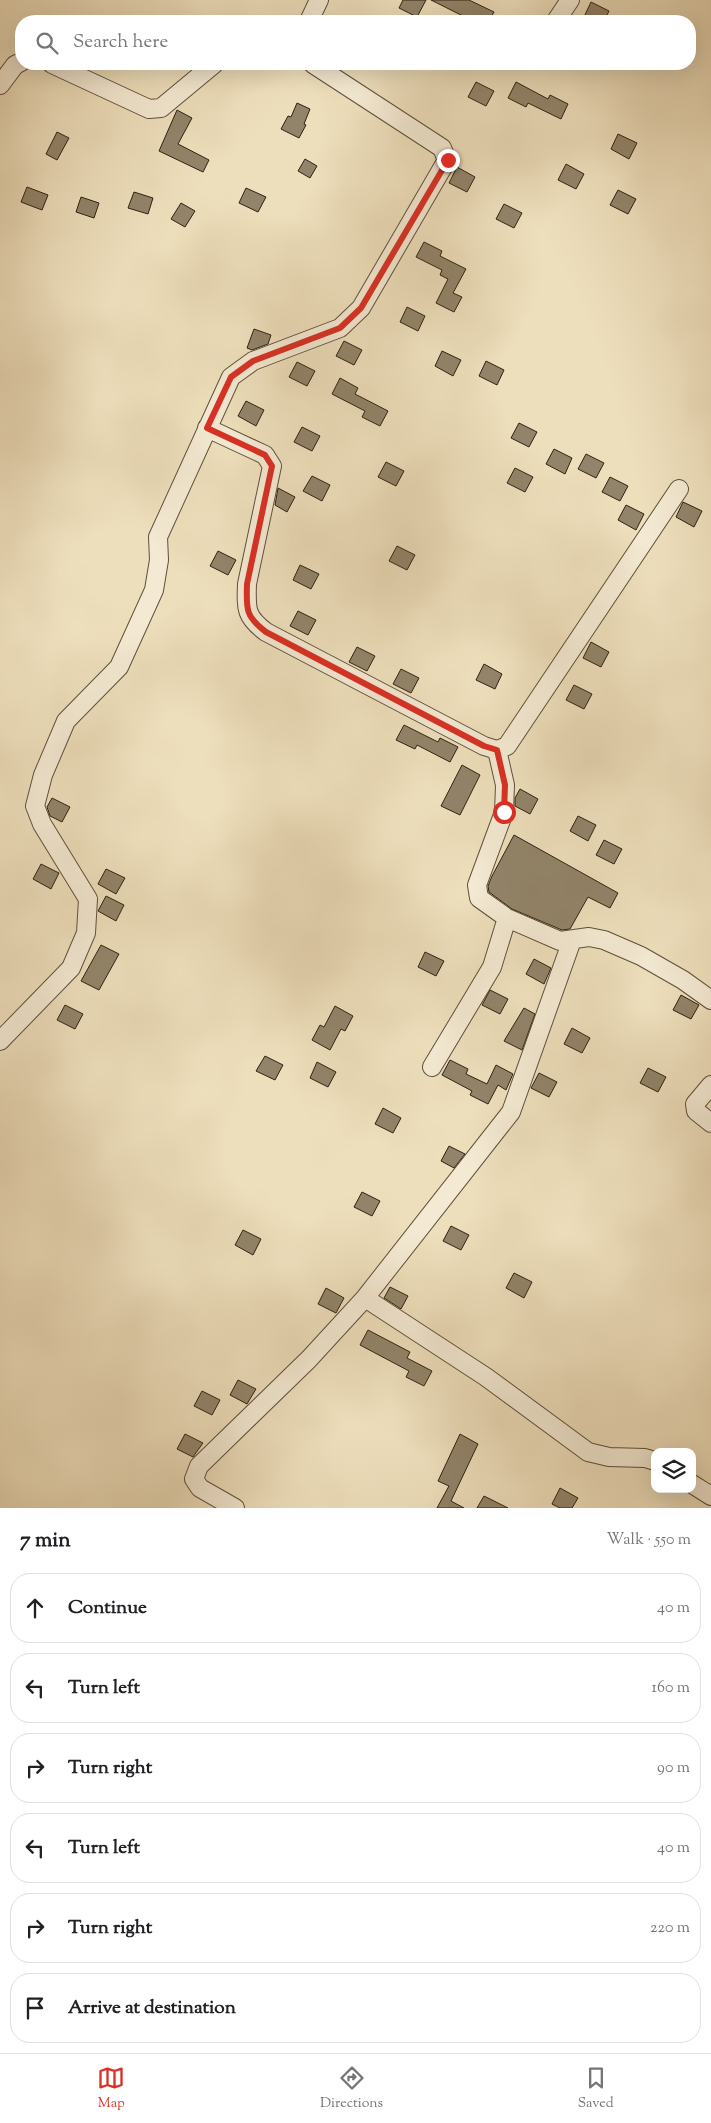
<!DOCTYPE html>
<meta charset="utf-8">
<style>
:root{--surface:#fff;--page:#f2f2f2;--text:#202124;--muted:#757577;--line:#e0e0e0;--accent:#d93025}
body{margin:0;font-family:"Sorts Mill Goudy",serif;background:var(--page);color:var(--text)}
.controls{position:absolute;right:15px;bottom:15px;display:grid;overflow:hidden;border-radius:10px;box-shadow:0 5px 20px #0002}
.controls button{width:45px;height:45px;display:grid;place-items:center;padding:0;border:0;border-bottom:1px solid var(--line);background:var(--surface);color:var(--text);font:25px sans-serif}
.stop{position:absolute;width:15px;height:15px;margin:-11px;border:4px solid #d93025;border-radius:50%;background:#fff}
.stop.end{background:#d93025;border-color:#fff;box-shadow:0 1px 5px #0008}
.list{margin:0;padding:0;list-style:none}
h2{display:flex;justify-content:space-between;align-items:center;height:65px;margin:0;padding:0 20px;font-size:21px}
h2 small{font-size:16px;font-weight:400;color:var(--muted)}
.list li{display:grid;grid-template-columns:32px 1fr auto;gap:15px;align-items:center;box-sizing:border-box;height:70px;margin:0 10px 10px;padding:0 10px;border:1px solid var(--line);border-radius:20px}
.list b{display:block;font-size:19px;white-space:nowrap}
.list em{font-size:16px;font-style:normal;color:var(--muted)}
.icon{flex:none;width:28px;height:28px;fill:none;stroke:currentColor;stroke-width:2;stroke-linecap:round;stroke-linejoin:round}
.map{position:relative;flex:none;width:711px;height:1508px;overflow:hidden}
.search{position:absolute;background:var(--surface);box-shadow:0 5px 20px #0002;left:15px;right:15px;top:15px;height:55px;display:flex;align-items:center;gap:12px;box-sizing:border-box;padding:0 18px;border-radius:20px;color:var(--muted);font-size:19px}
.sheet{height:545px;background:var(--surface)}
nav{display:flex;justify-content:space-around;align-items:center;box-sizing:border-box;height:70px;border-top:1px solid var(--line);background:var(--surface);font-size:14px;color:var(--muted)}
nav a{display:grid;justify-items:center;gap:2px}
nav .on{color:var(--accent)}
.map>svg:first-child{display:block}
.building{fill:#92846a;stroke:#2e2112}
.lines{fill:none;stroke-linecap:round;stroke-linejoin:round}
.minor-casing{stroke:#5e503c;stroke-width:20}
.minor{stroke:#f4ead3;stroke-width:18}
.route{stroke:#d93025;stroke-width:6}
</style>
<div class="map">
<svg width="711" height="1508" viewBox="0 0 711 1508">
<rect width="100%" height="100%" fill="#eedfbc"/>
<filter id="stains"><feTurbulence type="fractalNoise" baseFrequency=".004" numOctaves="4"/><feColorMatrix values="0 0 0 0 .2 0 0 0 0 .09 0 0 0 0 .02 0 0 0 .5 -.17"/></filter>
<radialGradient id="worn" r=".72"><stop offset=".6" stop-color="#630" stop-opacity="0"/><stop offset="1" stop-color="#630" stop-opacity=".3"/></radialGradient>
<path class="building" d="M403 0H426L417 17 399 8Z
M431 0H469L494 12 489 21H473Z
M591 2 609 11 604 21H591L584 17Z
M476 82 494 91 486 106 468 97Z
M516 82 548 99 550 95 568 104 561 119 528 103 526 107 508 98Z
M297 103 310 109 304 124 306 125 299 138 281 129 288 116 291 117Z
M177 110 192 118 178 144 209 160 203 172 159 151Z
M57 132 69 138 57 160 46 154Z
M618 134 637 143 629 159 611 149Z
M305 159 317 166 310 178 298 171Z
M566 164 584 174 576 189 558 180Z
M457 167 475 177 467 192 449 183Z
M27 187 48 195 42 210 21 202Z
M246 188 266 197 258 212 239 203Z
M618 190 636 199 628 214 610 205Z
M134 192 153 198 148 214 128 208Z
M81 197 99 203 94 218 76 212Z
M181 203 195 211 185 227 171 219Z
M504 204 522 213 514 228 496 219Z
M424 242 442 251 440 256 466 269 453 293 462 297 454 312 436 303 448 279 440 275 442 270 416 257Z
M407 307 425 316 418 331 400 322Z
M254 329 271 335 268 344 252 350 247 348Z
M344 341 362 350 354 365 336 356Z
M442 351 461 360 453 376 435 366Z
M486 361 504 370 497 385 479 376Z
M297 362 315 371 307 386 289 377Z
M340 378 358 388 355 394 388 411 380 426 362 417 365 411 332 394Z
M246 401 264 410 256 426 238 416Z
M519 423 537 432 529 447 511 438Z
M302 427 320 436 312 451 294 442Z
M554 449 572 458 565 474 546 464Z
M586 454 604 463 596 478 578 469Z
M386 462 404 471 396 486 378 477Z
M515 468 533 477 525 492 507 483Z
M312 476 330 485 322 501 303 491Z
M610 477 628 486 620 501 602 492Z
M278 488 295 497 287 512 275 505Z
M683 502 702 511 694 527 676 517Z
M626 505 644 514 636 530 618 520Z
M397 546 415 555 407 570 389 561Z
M218 551 236 560 228 575 210 566Z
M300 565 319 574 311 589 293 580Z
M298 611 316 620 308 635 290 626Z
M591 642 609 652 601 667 583 658Z
M357 647 375 656 367 671 349 662Z
M484 664 502 674 495 689 476 680Z
M401 669 419 678 411 693 393 684Z
M574 685 592 694 584 709 566 700Z
M404 725 438 742 440 738 458 747 450 762 417 745 415 749 396 740Z
M462 765 480 775 460 815 441 806Z
M520 789 538 799 530 814 515 806V798Z
M52 798 70 807 62 822 50 816 47 807Z
M578 816 596 825 588 841 570 831Z
M514 835 618 893 610 908 588 897 570 929 562 930 512 909 489 892 488 886 492 876Z
M604 840 622 849 614 864 596 855Z
M41 864 59 873 51 889 33 879Z
M106 869 125 878 116 894 98 884Z
M106 896 124 905 116 921 98 911Z
M101 945 119 954 99 990 81 981Z
M425 952 444 961 436 976 418 967Z
M534 959 551 968 544 984 526 974Z
M490 990 508 999 500 1014 482 1005Z
M681 995 699 1005 691 1019 673 1010Z
M65 1005 83 1014 75 1029 57 1020Z
M335 1006 353 1016 345 1031 341 1029 330 1050 312 1040 320 1025 324 1027Z
M524 1008 535 1014 522 1050 504 1041Z
M572 1028 590 1038 582 1053 564 1044Z
M265 1056 283 1065 275 1080 256 1071Z
M450 1060 468 1069 466 1074 487 1084 496 1065 513 1074 506 1090 498 1085 488 1104 470 1095 472 1091 442 1075Z
M317 1062 336 1072 328 1087 310 1078Z
M648 1068 666 1077 658 1092 640 1083Z
M539 1073 557 1082 549 1097 531 1088Z
M383 1108 401 1118 393 1133 375 1124Z
M449 1146 465 1154 454 1168 441 1161Z
M362 1192 380 1201 372 1216 354 1207Z
M451 1226 469 1235 461 1250 443 1241Z
M243 1230 261 1239 253 1255 235 1245Z
M514 1273 532 1282 524 1298 506 1288Z
M390 1287 408 1296 401 1309 384 1298Z
M326 1288 344 1298 336 1313 318 1304Z
M368 1330 410 1352 407 1358 432 1371 424 1386 406 1377 409 1371 360 1345Z
M238 1380 256 1389 247 1404 230 1395Z
M202 1391 220 1400 212 1415 194 1406Z
M185 1434 203 1443 193 1457 177 1449Z
M460 1434 478 1444 451 1501 464 1508H437L449 1486 438 1481Z
M560 1488 578 1498 572 1508H560L552 1504Z
M484 1496 508 1508H477Z"/>
<g class="lines">
<g class="minor-casing">
<path id="minor" d="M309 21 319 0
M556 21 570 0
M52 64 149 109 161 108 214 64
M0 85 15 65 21 62
M207 428 265 455 272 466 247 584C246 610 246 617 266 632L484 746 497 750 507 746 679 489
M497 750 505 785 504 812 477 885 479 898 507 918 560 941 589 937 604 940 641 956 683 980 711 1000
M0 1041 71 968 86 933 88 899 42 824 35 806 43 775 66 721 119 667 154 590 159 560 158 537 231 377 253 361 340 328 361 308 447 160 442 148 313 64
M432 1067 492 967 507 918
M711 1085 695 1104 696 1111 711 1123
M365 1298 486 1377 588 1452 609 1457 645 1458 655 1461
M692 1484 711 1496
M235 1508 200 1488 194 1479 199 1466 309 1359 365 1298 511 1112 572 940"/>
</g>
<use href="#minor" class="minor"/>
</g>
<g class="lines">
<path class="route" d="M448 160 361 308 340 328 253 361 231 377 207 428 265 455 272 466 247 584C246 610 246 617 266 632L484 746 497 750 505 785 504 812"/>
</g>
<rect width="100%" height="100%" filter="url(#stains)"/>
<rect width="100%" height="100%" fill="url(#worn)"/>
</svg>
<div class="controls">
<button><svg class="icon" aria-label="layers" viewBox="0 0 24 24"><path d="M12 4l9 5-9 5-9-5zM3 14l9 5 9-5"/></svg></button>
</div>
<div class="stop" style="left:504px;top:812px"></div>
<div class="stop end" style="left:448px;top:160px"></div>
<div class="search"><svg class="icon" aria-label="search" viewBox="0 0 24 24"><circle cx="10" cy="10" r="6"/><path d="M15 15l6 6"/></svg>Search here</div>
</div>
<section class="sheet">
<h2>7 min<small>Walk · 550 m</small></h2>
<ul class="list">
<li><svg class="icon" aria-label="ahead" viewBox="0 0 24 24"><path d="M12 20V5M6 11l6-6 6 6"/></svg><div><b>Continue</b></div><em>40 m</em></li>
<li><svg class="icon" aria-label="left" viewBox="0 0 24 24"><path d="M17 20v-9H6M10 6l-5 5 5 5"/></svg><div><b>Turn left</b></div><em>160 m</em></li>
<li><svg class="icon" aria-label="right" viewBox="0 0 24 24"><path d="M7 20v-9h11M14 6l5 5-5 5"/></svg><div><b>Turn right</b></div><em>90 m</em></li>
<li><svg class="icon" aria-label="left" viewBox="0 0 24 24"><path d="M17 20v-9H6M10 6l-5 5 5 5"/></svg><div><b>Turn left</b></div><em>40 m</em></li>
<li><svg class="icon" aria-label="right" viewBox="0 0 24 24"><path d="M7 20v-9h11M14 6l5 5-5 5"/></svg><div><b>Turn right</b></div><em>220 m</em></li>
<li><svg class="icon" aria-label="arrive" viewBox="0 0 24 24"><path d="M6 21V4h12l-3 4 3 4H6"/></svg><div><b>Arrive at destination</b></div></li>
</ul>
</section>
<nav>
<a class="on"><svg class="icon" aria-label="map" viewBox="0 0 24 24"><path d="M3 6l6-2 6 2 6-2v14l-6 2-6-2-6 2zM9 4v14M15 6v14"/></svg>Map</a>
<a><svg class="icon" aria-label="directions" viewBox="0 0 24 24"><path d="M12 3l9 9-9 9-9-9zM9 14v-3h6M13 9l2 2-2 2"/></svg>Directions</a>
<a><svg class="icon" aria-label="saved" viewBox="0 0 24 24"><path d="M7 4h10v16l-5-4-5 4z"/></svg>Saved</a>
</nav>
